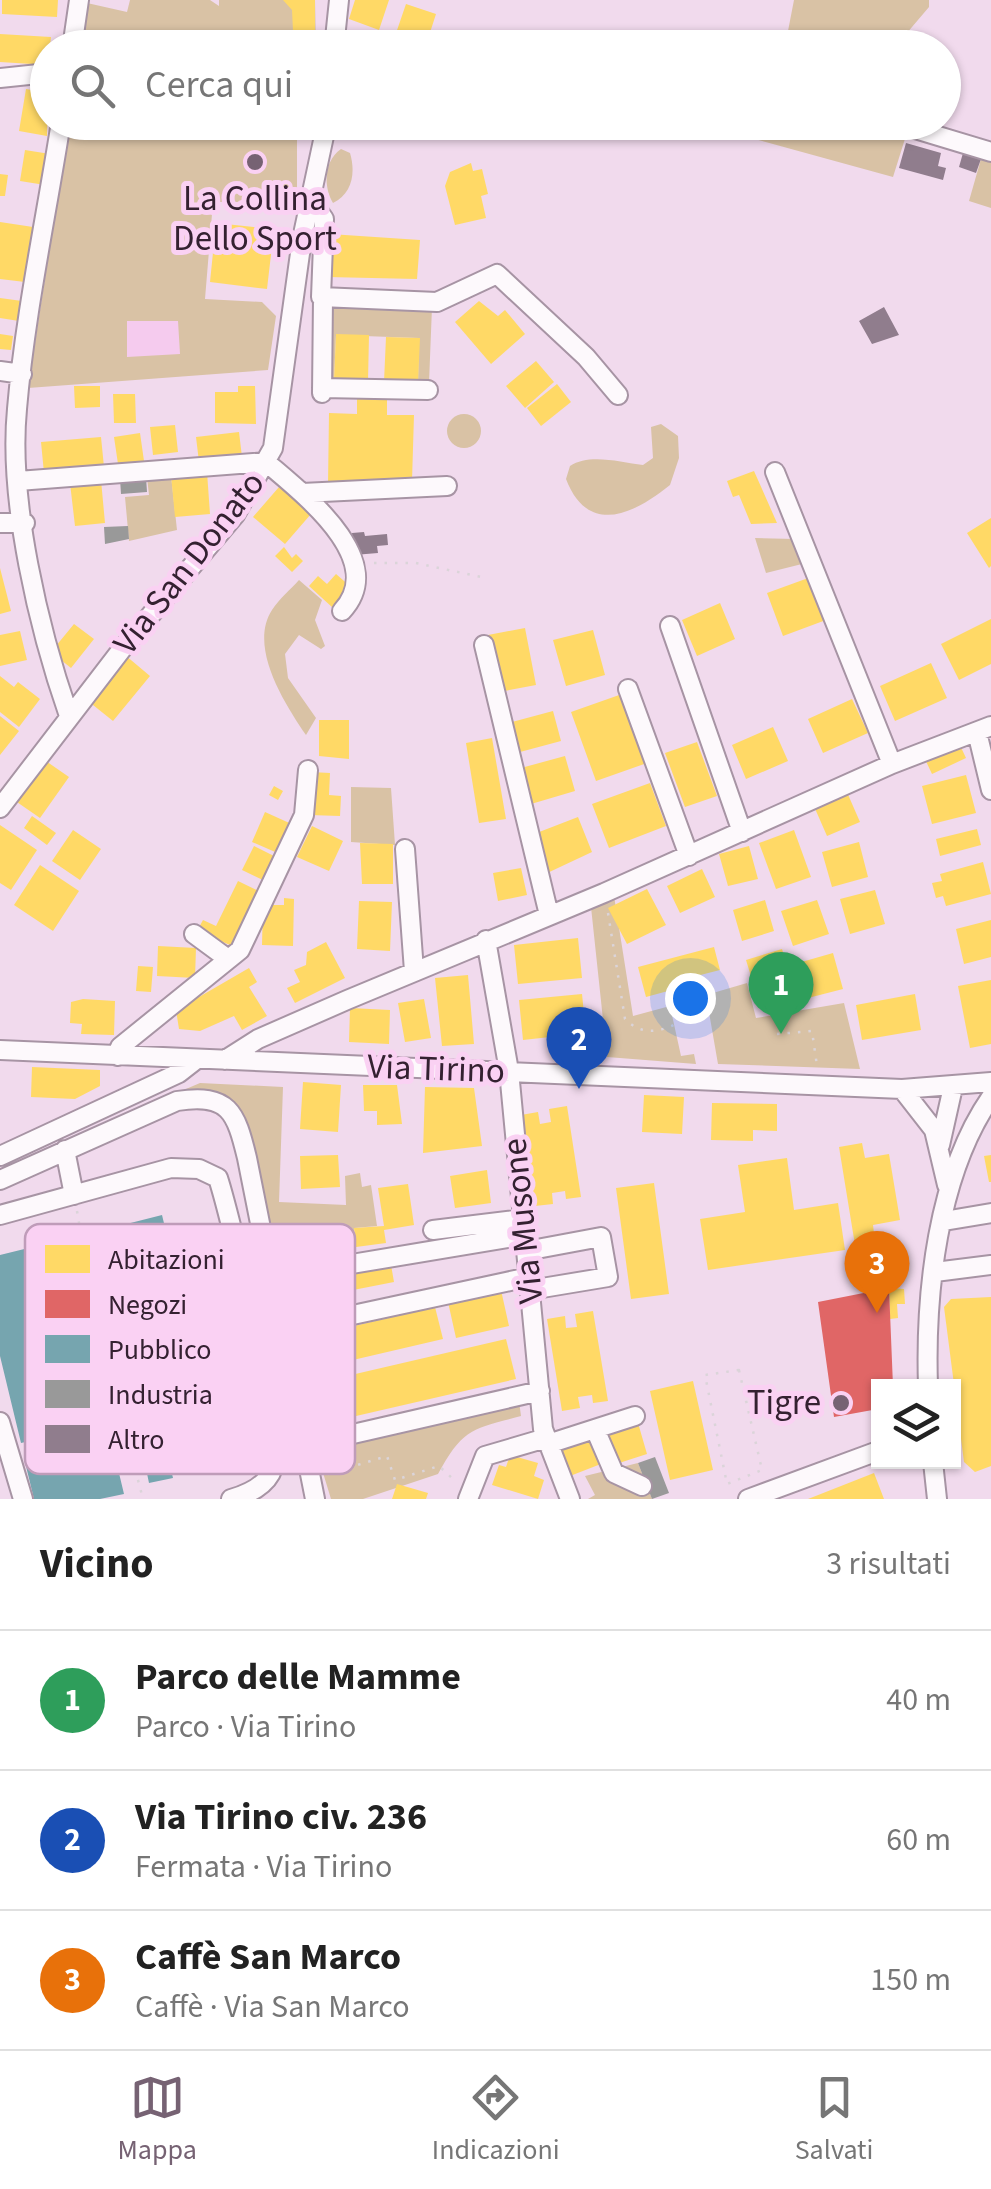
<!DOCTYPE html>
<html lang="it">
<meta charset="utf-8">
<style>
:root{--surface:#fff;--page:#f2f2f2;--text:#222;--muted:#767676;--line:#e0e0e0;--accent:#766273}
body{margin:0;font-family:"Source Sans 3",sans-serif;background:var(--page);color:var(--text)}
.controls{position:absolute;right:30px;bottom:30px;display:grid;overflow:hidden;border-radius:0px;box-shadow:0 2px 8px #0004}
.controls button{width:90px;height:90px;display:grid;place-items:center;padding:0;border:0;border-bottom:2px solid var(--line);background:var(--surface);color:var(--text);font:50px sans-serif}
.you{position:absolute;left:690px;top:998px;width:35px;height:35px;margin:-25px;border:8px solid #fff;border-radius:50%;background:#1a73e8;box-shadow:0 0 0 15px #1a73e833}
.badge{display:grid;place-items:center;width:65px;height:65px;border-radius:50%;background:var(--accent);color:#fff;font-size:32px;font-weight:700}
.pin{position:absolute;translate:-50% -82px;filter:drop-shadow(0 2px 5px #0008)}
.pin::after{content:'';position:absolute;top:52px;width:35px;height:30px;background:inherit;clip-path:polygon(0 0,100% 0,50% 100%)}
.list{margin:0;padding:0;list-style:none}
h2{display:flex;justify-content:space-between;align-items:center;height:130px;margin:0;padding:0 40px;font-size:42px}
h2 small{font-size:32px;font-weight:400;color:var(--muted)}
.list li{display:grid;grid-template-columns:65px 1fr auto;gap:30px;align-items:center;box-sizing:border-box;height:140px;padding:0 40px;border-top:2px solid var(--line)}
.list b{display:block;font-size:38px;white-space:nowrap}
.list p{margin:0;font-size:32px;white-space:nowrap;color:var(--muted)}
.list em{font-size:32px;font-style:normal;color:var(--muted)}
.icon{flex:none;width:55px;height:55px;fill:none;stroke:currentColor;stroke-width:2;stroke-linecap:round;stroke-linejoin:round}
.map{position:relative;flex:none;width:991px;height:1499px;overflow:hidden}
.search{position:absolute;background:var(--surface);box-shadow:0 2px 8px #0004;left:30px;right:30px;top:30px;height:110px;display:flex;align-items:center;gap:25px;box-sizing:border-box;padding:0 35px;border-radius:55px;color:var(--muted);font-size:38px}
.sheet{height:550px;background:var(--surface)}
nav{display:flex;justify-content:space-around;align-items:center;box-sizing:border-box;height:140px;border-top:2px solid var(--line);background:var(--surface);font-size:28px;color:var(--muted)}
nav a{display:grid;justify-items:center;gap:5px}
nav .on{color:var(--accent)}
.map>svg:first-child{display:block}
.built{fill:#f5cbee}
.green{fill:#d9c2a5;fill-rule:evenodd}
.homes{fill:#ffd966}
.shops{fill:#e06666}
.public{fill:#76a5af;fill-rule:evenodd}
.industry{fill:#999}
.building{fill:#907d8d}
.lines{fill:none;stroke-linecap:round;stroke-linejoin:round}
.minor-casing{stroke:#a794a4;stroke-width:22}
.path{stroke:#dbd4d9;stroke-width:2.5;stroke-dasharray:2.5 8;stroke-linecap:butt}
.minor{stroke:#fdf9fc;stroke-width:18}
.poi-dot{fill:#766273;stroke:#fad1f3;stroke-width:4}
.labels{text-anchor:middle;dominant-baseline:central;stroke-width:10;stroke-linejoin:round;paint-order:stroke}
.poi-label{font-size:35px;fill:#342131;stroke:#fad1f3}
.street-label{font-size:35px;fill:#342131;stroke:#fad1f3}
.key{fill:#fad1f3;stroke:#bf9cb9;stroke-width:2.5}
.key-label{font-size:28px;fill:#342131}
</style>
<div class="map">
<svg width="991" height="1499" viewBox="0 0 991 1499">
<rect width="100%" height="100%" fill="#f1daed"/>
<path class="built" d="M127 321H179L180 355 127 358Z"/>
<path class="green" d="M130 0H210L219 6V0H315L316 47 81 48 87 3 127 12Z
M794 0H929V7L895 47H763L788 31Z
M900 122 909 126 893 177 744 136 746 123Z
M69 123H297V202H213L205 299 262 302 276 316 268 370 28 388ZM127 321H178L180 354 127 357Z
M341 149 350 153C356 173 352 194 333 203 323 186 324 161 341 149Z
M983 152 991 155V208L969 201Z
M328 306 432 307 429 383H418L419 338 336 335 334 380H327Z
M447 431a17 17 0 1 1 34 0a17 17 0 1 1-34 0Z
M661 424 678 436 679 458 670 485C633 515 588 536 566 479L570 466C589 453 620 462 643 465L653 458 651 427Z
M171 475 177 530 129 541 125 497 149 495 147 477Z
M755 538 795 539 806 563 766 573Z
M299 580 322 600 315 620 325 646 321 649 299 635 285 654 288 678 316 718 306 735C285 704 248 647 272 610 279 599 291 589 299 580Z
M351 787 391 788 395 845 351 842Z
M614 896 633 1016 670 1006 681 1056 694 1054 696 1064 607 1057 591 907Z
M747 983 756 1018 844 1003 860 1069 718 1064 706 995Z
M200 1083 283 1087 279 1202 346 1205 345 1176 360 1173 362 1187 371 1185 377 1226 354 1228 356 1247 276 1264 249 1157 210 1094 186 1089Z
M519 1401 521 1416C472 1429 463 1428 438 1474L363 1499H331L317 1453Z
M638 1463 652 1499H588L595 1495 585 1476Z"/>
<path class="homes" d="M2 0H58L57 17 2 14Z
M283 0H315V30L293 31 292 10Z
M355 0H389L379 30 349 19Z
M406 4 436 14 425 48 394 39Z
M0 34 51 37 48 65 0 62Z
M26 89 48 93 47 136 19 131Z
M25 150 50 154 45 185 20 181Z
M471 163 473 171 482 169 488 194 481 196 486 218 455 225 445 186 450 172Z
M0 174 8 175 5 196H0Z
M0 222 33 227 25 282 0 279Z
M216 223 274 229 267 289 210 282Z
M330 234 420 240 417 279 327 277Z
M0 298 22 301 19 321 0 318Z
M479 301 498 316 505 310 525 334 491 364 455 322Z
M0 334 13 336 11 350 0 349Z
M336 334 369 335 368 381 334 380Z
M386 337 420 338 418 383 384 382Z
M536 361 554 382 525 408 506 386Z
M557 384 571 402 541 426 527 408Z
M74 386H100V407L75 408Z
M238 386H255L256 424 215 423V392H238Z
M113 394H135L136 423H114Z
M357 397 387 398V415H414L412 481 328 484 329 413 357 414Z
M175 425 178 452 153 455 150 427Z
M239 432 242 457 199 462 196 437Z
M140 433 144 461 118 464 114 437Z
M101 437 104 467 44 473 41 442Z
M754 471 777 523 751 524 739 495 733 497 727 481Z
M207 472 210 514 175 517 171 475Z
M101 480 105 523 75 526 70 483Z
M279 487 311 514 285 544 253 517Z
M991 518V566L989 568 967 533Z
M284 547 292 558 296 554 303 561 292 572 275 556Z
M0 568 11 611 0 614Z
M336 574 351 587 333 608 309 586 318 576 327 584Z
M811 577 826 620 783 636 767 593Z
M720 603 735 639 697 656 682 620Z
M991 619V664L959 680 941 644Z
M74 624 94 639 71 668 51 652Z
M525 628 536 685 499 692 488 635Z
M593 630 605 675 566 686 553 640Z
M20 631 27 660 0 666V635Z
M125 655 150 676 113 721 88 701Z
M931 663 947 698 895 721 880 686Z
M0 676 14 687 18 682 40 699 19 727 0 712Z
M622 694 647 763 596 781 571 712Z
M852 699 868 733 823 753 808 719Z
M553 711 561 741 520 752 512 722Z
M0 716 19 731 0 755Z
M319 720H349V759L319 756Z
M773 727 788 761 746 779 732 745Z
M492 738 506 819 479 823 466 743Z
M958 741 966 758 932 774 924 757Z
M697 742 717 796 685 807 665 753Z
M565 756 575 791 531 804 521 768Z
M43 759 69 777 40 818 14 800Z
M311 772 330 773 329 795 341 796 340 816 309 815Z
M966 775 976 813 932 824 922 786Z
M650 783 666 826 609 848 592 804Z
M274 786 283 791 278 800 269 795Z
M846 790 860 822 827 836 813 804Z
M265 812 296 826 282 855 252 842Z
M32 816 56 833 47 845 24 828Z
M578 817 592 852 543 875 534 834Z
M0 825 37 850 11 890 0 883Z
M312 826 343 841 329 871 297 857Z
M977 829 981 845 940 856 936 839Z
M73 830 101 849 80 880 52 861Z
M794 830 811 877 776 889 759 843Z
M859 842 868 877 832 887 822 852Z
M360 843 393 844V884H362Z
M254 846 280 859 269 883 242 870Z
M749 846 758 879 728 886 719 854Z
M983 862 991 894 946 906 943 896 936 898 932 883 942 881 940 874Z
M40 865 79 891 53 931 14 905Z
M521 868 527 895 498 901 493 873Z
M702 869 715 897 680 913 667 886Z
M238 881 263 893 237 948 197 931 203 920 216 926Z
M647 889 666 925 627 944 608 908Z
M875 890 885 924 850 934 840 899Z
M284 898 294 899 293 946 262 945 263 905H284Z
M765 900 774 931 742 941 733 910Z
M817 900 829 934 793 946 781 911Z
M359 901 392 902 390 951 357 949Z
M991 920V957L964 964 956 929Z
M578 938 582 978 518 984 514 945Z
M326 942 345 978 295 1003 287 988 300 982 294 970 306 965 307 952Z
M158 946 196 948 195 978 157 976Z
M714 947 720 970 677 981 679 988 646 997 638 967Z
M782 949 793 986 757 996 746 960Z
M833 953 843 989 808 998 798 963Z
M138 966 153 967 151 992 136 991Z
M249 968 257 982 249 987 267 1016 242 1030 234 1016 200 1031 179 1029 176 1010 191 996 199 997Z
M468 975 474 1044 442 1046 435 978Z
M991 980V1044L970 1048 958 986Z
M582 994 586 1033 523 1040 519 1000Z
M915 994 921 1030 862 1040 856 1005Z
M83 999 115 1001 114 1035 81 1034 82 1024 70 1023 71 1002Z
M424 999 431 1038 405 1042 398 1003Z
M350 1008 390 1010 389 1044 349 1042Z
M32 1067 100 1070V1086L75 1099 31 1097Z
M303 1082 341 1085 338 1132 300 1129Z
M363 1085H397L402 1124 377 1125V1111H364Z
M425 1087 474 1088 482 1146 423 1153Z
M644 1095 684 1097 682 1134 642 1132Z
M712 1103 777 1104V1131L753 1130V1141L711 1140Z
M567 1106 581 1197 566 1199 565 1191 552 1193 553 1204 535 1206 521 1115 538 1112 540 1124 551 1122 549 1109Z
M862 1143 865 1158 889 1154 900 1220 873 1225 875 1242 855 1245 839 1147Z
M338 1155 340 1187 301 1189 300 1156Z
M991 1155V1182H989L984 1156Z
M787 1158 794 1210 838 1203 845 1250 708 1270 700 1219 745 1212 738 1165Z
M487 1170 491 1203 455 1208 450 1176Z
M654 1183 669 1294 631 1299 616 1188Z
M408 1184 414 1225 384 1230 386 1243 356 1247 354 1228 384 1226 378 1188Z
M390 1259 394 1282 292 1302 287 1280Z
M889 1288 904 1289 905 1304H897L898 1318 890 1319Z
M501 1290 509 1326 456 1338 448 1302Z
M991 1297V1466L975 1472 964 1462 944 1307 951 1299Z
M435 1307 443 1339 310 1370 303 1338Z
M593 1311 608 1401 593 1403 592 1395 578 1397 580 1408 562 1411 547 1319 565 1316 566 1328 577 1327 575 1314Z
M506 1339 516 1379 317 1425 308 1385Z
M693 1381 713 1470 670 1480 650 1391Z
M636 1416 647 1454 616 1464 604 1426Z
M595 1433 606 1462 570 1476 558 1447Z
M510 1455 538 1463 534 1476 544 1480 538 1499 492 1485 499 1465 506 1467Z
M874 1473 884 1499H808Z
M397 1484 428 1493 426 1499H392Z"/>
<path class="shops" d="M889 1288 893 1386H878V1409L834 1417 818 1302Z"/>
<path class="public" d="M162 1215 207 1400 193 1403 196 1415 210 1412 217 1443 167 1453 173 1478 149 1483 135 1416 107 1423 124 1494 100 1499H34L24 1458 82 1445 85 1459 97 1456 90 1427 21 1443 0 1356V1255L69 1238 72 1255 96 1249 91 1233ZM149 1273 154 1298 129 1304 123 1279ZM58 1295 64 1319 37 1325 32 1300ZM163 1332 168 1357 143 1362 137 1338ZM116 1342 122 1368 101 1372 94 1347ZM72 1351 78 1378 55 1384 48 1356ZM187 1404 190 1417 158 1424 155 1412Z"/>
<path class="industry" d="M146 477 147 492 121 494 120 479Z
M128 526 129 539 105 544 104 527Z
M655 1457 669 1493 652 1499 638 1463Z"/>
<path class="building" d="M906 143 941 153 938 166 946 168 943 180 899 168Z
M963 153 981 159 976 173 959 167Z
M884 307 899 335 872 344 859 321Z
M364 532 365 536 387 534 388 545 377 546 378 553 354 555 352 533Z"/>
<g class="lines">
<g class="minor-casing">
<path id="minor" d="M72 48 79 0
M334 48 339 0
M0 78 48 73
M61 122C46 218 25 314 17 409 8 501 39 630 69 716
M915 129 991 152
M312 202 324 219 321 297 437 302 497 274 586 357 618 395
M0 371 22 374
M322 388 428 390
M322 393 323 298
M775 472 892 764
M18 481 266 462C302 493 390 560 342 611
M302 493 447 486
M0 523H25
M670 626 742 832
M484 645 549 915
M628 689 689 856
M977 732 991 790
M0 808 122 649 235 515 273 448 302 239 327 122
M405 849 414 971
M194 934 228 959
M486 940 509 1071 543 1429 570 1499
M0 1050 902 1089 991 1082
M118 1056 120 1047 240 950 304 815 308 770
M225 1060 258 1039 347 1000 604 893 892 764 991 726
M902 1089 934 1130 947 1185
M940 1145 953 1087
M65 1150 74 1195
M0 1156 179 1073 197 1059
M0 1180 177 1101C229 1093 236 1112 247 1158L315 1499
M0 1215 171 1168 199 1169 218 1178C231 1218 284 1439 273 1468 267 1486 248 1494 231 1499
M944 1221 991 1213
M433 1230 523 1219
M526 1251 601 1237 608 1277 530 1290
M935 1272 991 1265
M286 1275 525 1235
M187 1319 247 1304
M297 1327 529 1277
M194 1345 225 1338 251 1324
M928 1386C925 1294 937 1175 991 1097
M313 1421 318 1442 540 1391
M0 1422 23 1499
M595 1429 614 1473 642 1486
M548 1444 635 1416
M933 1462 937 1499
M468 1499 485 1456 546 1438
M748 1499 878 1451"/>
</g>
<path class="path" d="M374 563H416L481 577
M608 913 625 1019C649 1043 673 1025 698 1013
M777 1034 812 1031 817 1066
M77 1211 84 1252
M739 1370 762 1470 727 1484 705 1375Z
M122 1419 143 1499
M328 1474 387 1456 395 1480 439 1466 454 1480"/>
<use href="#minor" class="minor"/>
</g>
<g class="poi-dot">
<circle cx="255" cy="162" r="10"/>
<circle cx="841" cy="1403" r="10"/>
</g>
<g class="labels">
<g class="poi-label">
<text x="255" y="199">La Collina<tspan x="255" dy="40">Dello Sport</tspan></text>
<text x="821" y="1403" text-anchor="end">Tigre</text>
</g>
<g class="street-label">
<text transform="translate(189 563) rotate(-52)">Via San Donato</text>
<text transform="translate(436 1069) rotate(2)">Via Tirino</text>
<text transform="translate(523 1221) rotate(-96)">Via Musone</text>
</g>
</g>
<rect x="25" y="1224" width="330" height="250" rx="15" class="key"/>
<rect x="45" y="1245" width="45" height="28" fill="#ffd966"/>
<rect x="45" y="1290" width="45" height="28" fill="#e06666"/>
<rect x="45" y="1335" width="45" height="28" fill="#76a5af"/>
<rect x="45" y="1380" width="45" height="28" fill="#999"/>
<rect x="45" y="1425" width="45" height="28" fill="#907d8d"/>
<g class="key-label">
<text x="108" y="1269">Abitazioni</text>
<text x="108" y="1314">Negozi</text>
<text x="108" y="1359">Pubblico</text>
<text x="108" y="1404">Industria</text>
<text x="108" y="1449">Altro</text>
</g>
</svg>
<div class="controls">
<button><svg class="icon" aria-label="layers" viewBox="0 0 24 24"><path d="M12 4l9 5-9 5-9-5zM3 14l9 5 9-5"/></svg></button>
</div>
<div class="you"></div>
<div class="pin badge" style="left:781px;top:1034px;background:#2e9e5b">1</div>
<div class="pin badge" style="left:579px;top:1089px;background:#1a4fb4">2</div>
<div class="pin badge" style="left:877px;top:1313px;background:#e8710a">3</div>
<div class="search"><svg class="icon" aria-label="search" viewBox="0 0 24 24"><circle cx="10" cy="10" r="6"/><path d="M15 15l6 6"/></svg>Cerca qui</div>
</div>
<section class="sheet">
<h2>Vicino<small>3 risultati</small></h2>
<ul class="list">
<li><span class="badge" style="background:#2e9e5b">1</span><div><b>Parco delle Mamme</b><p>Parco · Via Tirino</p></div><em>40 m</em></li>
<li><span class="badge" style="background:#1a4fb4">2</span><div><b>Via Tirino civ. 236</b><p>Fermata · Via Tirino</p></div><em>60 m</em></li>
<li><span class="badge" style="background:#e8710a">3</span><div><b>Caffè San Marco</b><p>Caffè · Via San Marco</p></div><em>150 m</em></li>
</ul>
</section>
<nav>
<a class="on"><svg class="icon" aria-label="map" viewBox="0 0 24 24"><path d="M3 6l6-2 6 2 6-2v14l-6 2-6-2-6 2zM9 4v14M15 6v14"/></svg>Mappa</a>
<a><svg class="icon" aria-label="directions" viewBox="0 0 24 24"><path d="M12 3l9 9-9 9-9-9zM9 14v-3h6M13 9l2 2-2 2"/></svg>Indicazioni</a>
<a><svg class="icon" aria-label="saved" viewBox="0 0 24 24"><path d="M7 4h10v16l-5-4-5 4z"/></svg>Salvati</a>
</nav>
